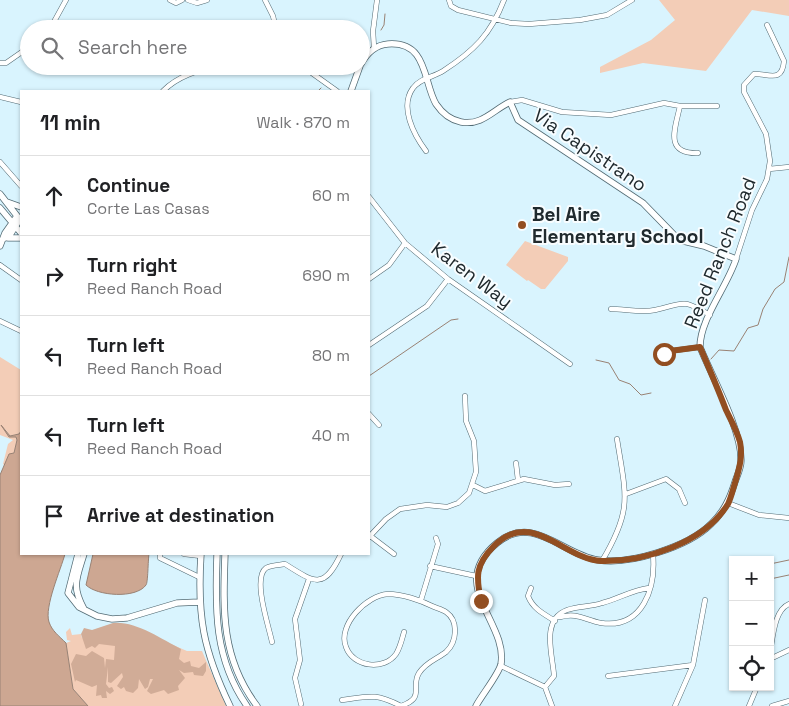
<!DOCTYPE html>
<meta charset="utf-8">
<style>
:root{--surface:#fff;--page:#f2f2f2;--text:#202124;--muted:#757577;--line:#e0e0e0}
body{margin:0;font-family:"Space Grotesk",sans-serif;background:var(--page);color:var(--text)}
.controls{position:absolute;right:15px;bottom:15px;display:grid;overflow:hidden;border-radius:0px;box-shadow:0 1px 4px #0004}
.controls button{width:45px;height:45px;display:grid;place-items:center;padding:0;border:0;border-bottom:1px solid var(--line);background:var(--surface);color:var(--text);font:25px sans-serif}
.stop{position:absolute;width:15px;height:15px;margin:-11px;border:4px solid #924e21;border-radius:50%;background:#fff}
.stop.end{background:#924e21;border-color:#fff;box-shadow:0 1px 5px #0008}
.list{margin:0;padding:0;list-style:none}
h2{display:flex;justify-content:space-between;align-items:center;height:65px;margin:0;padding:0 20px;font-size:21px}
h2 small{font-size:16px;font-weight:400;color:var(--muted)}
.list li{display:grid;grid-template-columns:32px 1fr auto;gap:15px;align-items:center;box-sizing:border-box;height:80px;padding:0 20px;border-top:1px solid var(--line)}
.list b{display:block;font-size:19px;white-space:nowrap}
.list p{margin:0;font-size:16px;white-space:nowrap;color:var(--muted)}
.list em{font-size:16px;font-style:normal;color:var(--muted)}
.icon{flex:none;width:28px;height:28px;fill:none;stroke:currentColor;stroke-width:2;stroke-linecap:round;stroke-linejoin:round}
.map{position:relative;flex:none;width:789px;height:706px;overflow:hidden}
.search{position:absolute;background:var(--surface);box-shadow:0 1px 4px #0004;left:20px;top:20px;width:350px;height:55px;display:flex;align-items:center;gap:12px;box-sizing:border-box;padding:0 18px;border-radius:28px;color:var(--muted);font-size:19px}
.panel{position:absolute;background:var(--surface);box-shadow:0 1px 4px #0004;left:20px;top:90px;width:350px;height:465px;border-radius:0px}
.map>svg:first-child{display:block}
.green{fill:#f3cdb7}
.forest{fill:#d1ac97}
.water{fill:#cda792;stroke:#998274}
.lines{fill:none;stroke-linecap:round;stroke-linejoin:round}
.stream{stroke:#998274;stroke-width:1}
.street-casing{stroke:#536b74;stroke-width:5.5}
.secondary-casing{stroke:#536b74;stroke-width:7}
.street{stroke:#fff;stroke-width:4.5}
.secondary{stroke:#fff;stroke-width:5.5}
.route{stroke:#924e21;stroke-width:6}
.poi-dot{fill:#924e21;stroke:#f8fdff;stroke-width:2}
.labels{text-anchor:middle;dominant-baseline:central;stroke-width:4;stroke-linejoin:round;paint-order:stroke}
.street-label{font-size:19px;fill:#202a2e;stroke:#f8fdff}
.poi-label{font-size:19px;font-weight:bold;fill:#202a2e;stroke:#f8fdff;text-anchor:start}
</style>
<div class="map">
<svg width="789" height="706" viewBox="0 0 789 706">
<rect width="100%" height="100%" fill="#d9f4fe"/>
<path class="green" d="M659 0H789V16L752 10 706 71 643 63 600 73V67L651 40 675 20Z
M525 241 568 257V261L545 289H541L528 280 527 281 506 265Z
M0 357 21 370V431L19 434 10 436 4 428 9 437H16L17 440 14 453 9 455 5 466 3 464 8 444 13 440 0 435Z
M124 624 187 651H202L226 706H88L73 689 66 643 71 641 67 640 66 632 70 628 72 635 81 634 82 638Z"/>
<path class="forest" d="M113 623C136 621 161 639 181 649L179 659 184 663 190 661 191 666 199 668 206 662V671L203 676 194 675 193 672 184 673 179 670 185 678 178 686 179 690 168 694 164 690 151 694 147 691 153 679H150L148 687 145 689 139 679 138 688 133 693 126 691 124 687 121 689 117 686 123 677 122 673 111 683 108 682V667L106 684 109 688 112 687 114 691 110 694 106 691 107 698H102L101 695 96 696 97 685 92 687 76 680 75 682 71 664 76 654 86 656 92 651 104 658 105 668 106 659 114 660 115 646 99 644 95 648 92 646 86 649 81 634 84 628 92 630Z"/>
<path class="water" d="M1 425 10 436 19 434 21 431V554H65C61 569 44 607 49 622 52 631 59 636 66 643L73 689 88 706H0V475L9 454 14 453 17 440 16 437H9Z
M93 554H149C148 560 148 583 146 585 136 599 97 596 86 585Z"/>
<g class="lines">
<path class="stream" d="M381 30 384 25 385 14
M318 91 321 88
M711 359 719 350 734 351 748 328 758 325 763 309 775 289 784 282 789 257
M596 360 609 363 619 380 630 384 641 395 651 393
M369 376 451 320 458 319
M770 564 789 560
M770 579 789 575"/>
<g class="street-casing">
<path id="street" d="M170 0 176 3 182 0
M188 0 197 3 207 0
M265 0 273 16 276 29
M449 0 451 6 458 10 511 23 529 24 580 20 607 15 632 0
M50 29 66 0
M374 48 373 31 377 0
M0 63H6L29 47
M234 66H235
M302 66 337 91
M163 91C178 76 198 70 219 66
M0 97 21 102
M510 102 522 100 562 112 611 115 664 103 680 106H717
M680 106C675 129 664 154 698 153
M426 151C414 135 399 107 413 88 420 78 434 77 443 71 474 51 491 34 504 0
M0 162 21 186
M769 169 789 167
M369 197 405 243 448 279 570 364
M736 259 752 210 767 179 770 161 766 134 744 92V85L754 74C768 73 782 84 784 61L767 25
M0 265 21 280
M369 279 389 265 405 243
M611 309C624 309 642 313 655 310 686 303 680 298 710 315
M0 321 21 331
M369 345 427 306 448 279
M664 354 670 351 700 347
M369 414 379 425
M516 463 518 480
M473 485 485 491 524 479 555 485 569 484
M626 494 666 479 679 489 685 503
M728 503 759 515 789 518
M369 535 394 554
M369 537 386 519 400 509 427 505 447 507 458 503 469 493 476 472 474 441 466 421 465 396
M160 554V558L199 577
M184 554 201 556
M602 561C633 509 626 496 617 439
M430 566 476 576
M531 588 528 596C533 609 544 614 555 621
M421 600 438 544 436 538
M560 617C577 612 585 620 601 623 643 629 656 588 653 554
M272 642C269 627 252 578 266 568 271 565 279 565 285 564 315 583 324 590 341 554
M770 652C773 638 774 610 789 604
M770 659 789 650
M501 666 545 687 552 706
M608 676 693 665
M545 687 554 676C553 656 540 620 567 610 578 606 591 607 602 603 618 599 632 590 649 588
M342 700C370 696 375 693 401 706 426 697 410 688 419 673 426 662 437 659 446 652 457 642 459 621 446 612 442 609 436 608 432 606 420 600 402 594 388 594 367 595 337 625 346 647 353 667 384 671 396 654 400 648 402 639 404 632
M301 704 295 678 300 660 295 619 309 579
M675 706 693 665 705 600
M749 706 757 687
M772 706 789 701"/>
</g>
<g class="secondary-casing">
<path id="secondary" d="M361 64C367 53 375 45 388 44 428 41 423 82 436 104 442 113 451 120 461 122 482 126 493 110 510 102L518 120 643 203 679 240 704 246 736 259C727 287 700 319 700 347 712 377 742 430 741 461 741 468 737 476 735 482 730 498 724 512 711 524 688 547 630 565 598 560 563 555 533 513 497 543 446 585 508 622 501 664 499 674 481 696 476 706
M351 91 360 66
M0 194 21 221
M7 202 21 207
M0 208 21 233
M5 238 10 235 20 219
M8 238H21
M0 246 5 233 17 216
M78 554 68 593 79 607 97 616 112 619 127 618 177 603 199 602
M84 554C77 577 71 586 84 609
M201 554C197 616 203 650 230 706
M217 554C215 609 214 659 247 706
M225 554C223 611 221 658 257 706"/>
</g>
<use href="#street" class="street"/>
<use href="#secondary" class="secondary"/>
</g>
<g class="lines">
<path class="route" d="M481 601C476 577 475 565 494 546 531 508 564 559 601 561 645 562 704 543 728 504 731 498 733 489 735 483 739 469 743 457 740 442 737 431 731 420 726 410 718 389 709 368 700 347L670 351 664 354"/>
</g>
<circle class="poi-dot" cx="522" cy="225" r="5"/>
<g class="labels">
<g class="street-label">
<text transform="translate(590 150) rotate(34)">Via Capistrano</text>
<text transform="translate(720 253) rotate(-68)">Reed Ranch Road</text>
<text transform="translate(472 275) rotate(37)">Karen Way</text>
</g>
<g class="poi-label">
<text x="532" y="214">Bel Aire<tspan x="532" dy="22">Elementary School</tspan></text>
</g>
</g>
</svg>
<div class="controls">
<button>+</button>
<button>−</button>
<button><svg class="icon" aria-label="locate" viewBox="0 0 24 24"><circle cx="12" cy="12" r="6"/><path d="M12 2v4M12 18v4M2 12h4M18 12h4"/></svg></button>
</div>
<div class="stop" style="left:664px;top:354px"></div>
<div class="stop end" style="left:481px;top:601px"></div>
<div class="search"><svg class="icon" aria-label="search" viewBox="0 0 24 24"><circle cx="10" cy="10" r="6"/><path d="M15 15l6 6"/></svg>Search here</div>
<section class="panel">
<h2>11 min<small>Walk · 870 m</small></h2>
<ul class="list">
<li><svg class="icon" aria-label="ahead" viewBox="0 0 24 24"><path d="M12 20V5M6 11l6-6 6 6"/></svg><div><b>Continue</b><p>Corte Las Casas</p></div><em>60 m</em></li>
<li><svg class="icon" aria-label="right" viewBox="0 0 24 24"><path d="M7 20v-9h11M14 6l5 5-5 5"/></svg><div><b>Turn right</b><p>Reed Ranch Road</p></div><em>690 m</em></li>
<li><svg class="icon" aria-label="left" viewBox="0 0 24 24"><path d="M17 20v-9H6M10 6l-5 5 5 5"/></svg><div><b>Turn left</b><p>Reed Ranch Road</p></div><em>80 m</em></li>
<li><svg class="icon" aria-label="left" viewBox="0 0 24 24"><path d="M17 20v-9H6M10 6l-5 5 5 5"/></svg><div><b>Turn left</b><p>Reed Ranch Road</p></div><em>40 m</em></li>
<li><svg class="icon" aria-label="arrive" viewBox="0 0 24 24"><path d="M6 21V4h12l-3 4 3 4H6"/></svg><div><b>Arrive at destination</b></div></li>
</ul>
</section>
</div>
